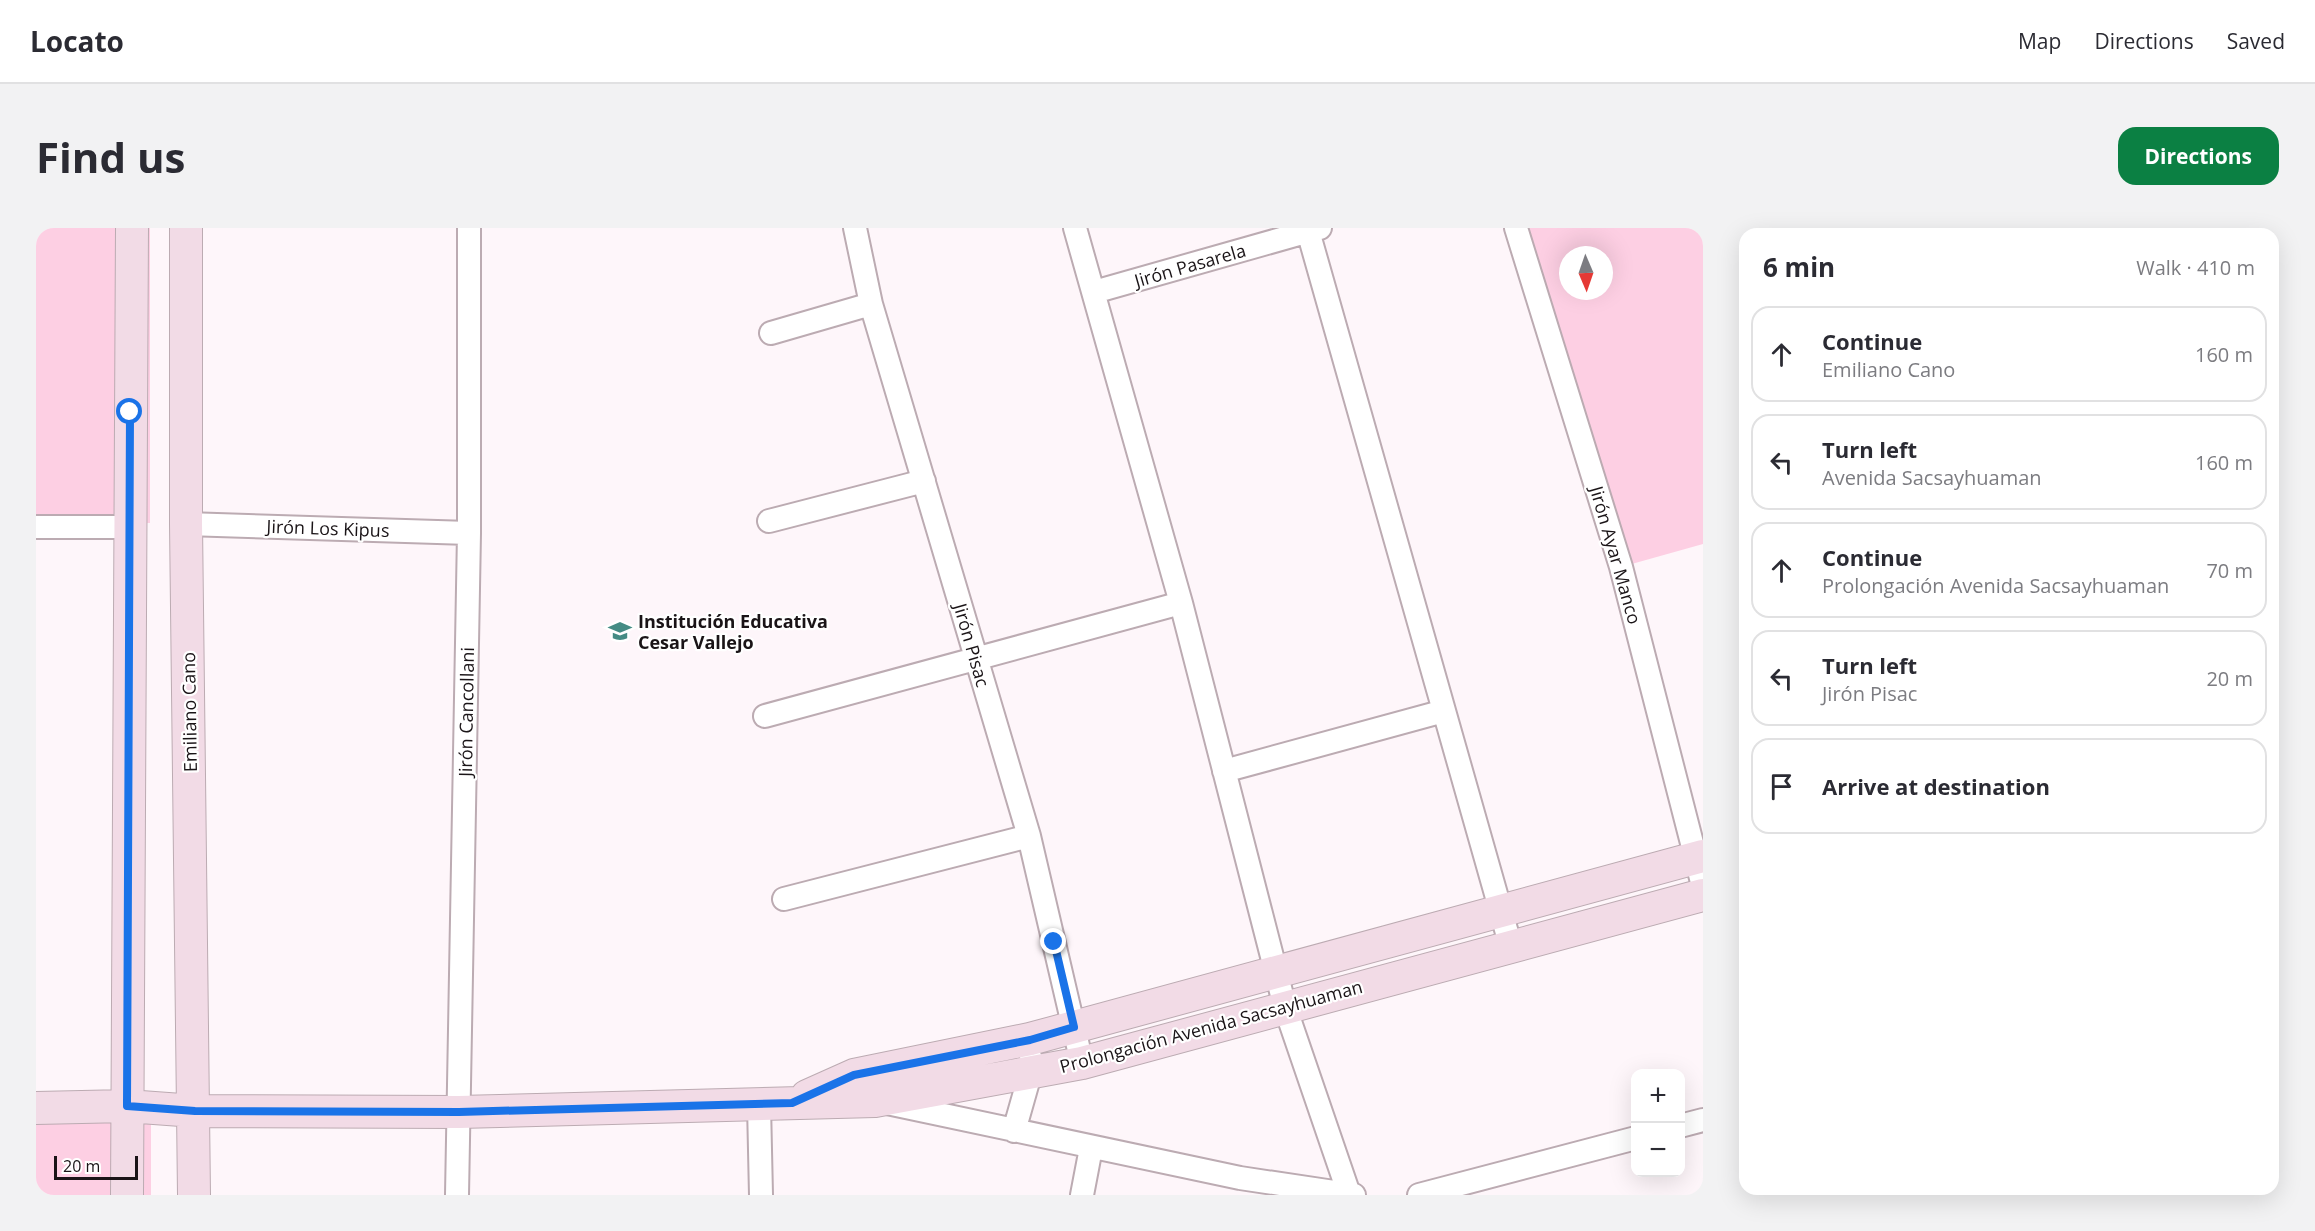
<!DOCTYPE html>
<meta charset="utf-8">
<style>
:root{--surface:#fff;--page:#f2f2f3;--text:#2b2b33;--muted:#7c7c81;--line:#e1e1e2;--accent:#0b8043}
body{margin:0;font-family:"Open Sans",sans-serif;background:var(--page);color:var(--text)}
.controls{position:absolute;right:18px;bottom:18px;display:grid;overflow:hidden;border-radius:12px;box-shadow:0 6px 24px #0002}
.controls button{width:54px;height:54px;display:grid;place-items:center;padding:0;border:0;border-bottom:2px solid var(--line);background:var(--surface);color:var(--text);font:30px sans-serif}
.compass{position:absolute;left:1523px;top:18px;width:54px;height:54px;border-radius:50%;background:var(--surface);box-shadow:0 6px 24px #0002;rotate:178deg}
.scale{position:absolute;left:18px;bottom:15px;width:84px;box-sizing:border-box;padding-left:6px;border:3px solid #1a1417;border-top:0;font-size:16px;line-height:21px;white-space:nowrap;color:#1a1417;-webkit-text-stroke:4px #fff;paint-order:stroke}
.stop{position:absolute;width:18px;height:18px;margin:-14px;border:4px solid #1a73e8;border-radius:50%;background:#fff}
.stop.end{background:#1a73e8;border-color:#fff;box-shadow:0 2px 6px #0008}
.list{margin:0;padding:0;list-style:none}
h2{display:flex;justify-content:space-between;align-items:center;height:78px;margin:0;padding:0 24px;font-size:26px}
h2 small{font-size:20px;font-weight:400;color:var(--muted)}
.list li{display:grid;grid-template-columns:39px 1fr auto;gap:18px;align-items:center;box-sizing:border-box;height:96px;margin:0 12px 12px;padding:0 12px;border:2px solid var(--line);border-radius:18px}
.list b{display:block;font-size:22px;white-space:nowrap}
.list p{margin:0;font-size:20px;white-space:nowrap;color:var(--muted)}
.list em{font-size:20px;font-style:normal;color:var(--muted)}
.icon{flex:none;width:33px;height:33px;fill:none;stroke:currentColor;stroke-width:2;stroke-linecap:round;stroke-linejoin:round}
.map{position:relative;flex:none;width:1667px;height:967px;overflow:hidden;border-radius:18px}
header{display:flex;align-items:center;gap:36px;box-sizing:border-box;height:84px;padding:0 30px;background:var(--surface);border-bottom:2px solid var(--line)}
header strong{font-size:28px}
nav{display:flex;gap:33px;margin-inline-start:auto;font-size:21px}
.intro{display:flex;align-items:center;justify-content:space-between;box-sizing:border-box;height:144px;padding:0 36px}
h1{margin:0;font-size:42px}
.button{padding:15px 27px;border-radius:18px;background:var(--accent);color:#fff;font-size:21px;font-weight:700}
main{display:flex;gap:36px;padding:0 36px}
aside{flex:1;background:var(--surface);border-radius:18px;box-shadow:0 6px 24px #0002}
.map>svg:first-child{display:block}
.green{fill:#fdcfe3;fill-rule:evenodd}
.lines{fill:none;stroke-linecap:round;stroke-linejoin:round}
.street-casing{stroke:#bcabb2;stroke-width:26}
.secondary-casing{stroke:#bcabb2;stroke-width:34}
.street{stroke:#fff;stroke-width:22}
.secondary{stroke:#f2dbe6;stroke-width:32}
.route{stroke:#1a73e8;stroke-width:8}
.labels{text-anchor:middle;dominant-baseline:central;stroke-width:4.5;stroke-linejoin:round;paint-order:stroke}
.street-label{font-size:18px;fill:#1a1417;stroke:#fff}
.poi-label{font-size:18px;font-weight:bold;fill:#1a1417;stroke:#fff;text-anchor:start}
</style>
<header>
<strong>Locato</strong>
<nav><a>Map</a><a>Directions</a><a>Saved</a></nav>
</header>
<div class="intro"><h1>Find us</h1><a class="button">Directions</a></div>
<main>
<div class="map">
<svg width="1667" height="967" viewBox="0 0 1667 967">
<rect width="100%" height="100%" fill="#fef6fa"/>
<path class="green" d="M0 0H114V295L0 294Z
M1480 0H1667V316L1585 339ZM1532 27H1568V63H1532Z
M0 883H115V967H0Z"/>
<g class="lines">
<g class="street-casing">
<path id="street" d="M819 0 835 76 993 608 1046 835
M1039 0 1145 375 1249 779 1313 966
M1480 0 1585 339 1667 658
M1272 3 1475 719
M1058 64 1284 0
M735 105 835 76
M733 293 888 253
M150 296 433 305
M0 299H93
M729 488 1145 375
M1188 543 1408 483
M748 671 993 608
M851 875 1204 950 1318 967
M723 877 725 967
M1644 898 1667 892
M978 903 995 843V831
M421 967 433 305V0
M1046 967 1055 920
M1383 967 1600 910"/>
</g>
<g class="secondary-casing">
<path id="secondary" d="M150 0V296L158 967
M771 868 818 847 994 811 1667 628
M0 880 91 878 159 883 423 884 839 873 1046 835 1667 667
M91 967 96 0"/>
</g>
<use href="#street" class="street"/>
<use href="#secondary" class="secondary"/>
</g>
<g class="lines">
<path class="route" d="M94 184 91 878 159 883 423 884 756 875 818 847 994 812 1038 799 1018 714"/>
</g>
<defs>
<g id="school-bare" transform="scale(1.8)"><path d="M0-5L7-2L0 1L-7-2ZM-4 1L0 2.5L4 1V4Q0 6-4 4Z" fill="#448b84" stroke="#fff" stroke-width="2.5" paint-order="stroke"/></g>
</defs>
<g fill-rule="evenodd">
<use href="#school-bare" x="584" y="403"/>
</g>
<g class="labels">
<g class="street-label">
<text transform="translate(1154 37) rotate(-16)">Jirón Pasarela</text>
<text transform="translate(292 300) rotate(2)">Jirón Los Kipus</text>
<text transform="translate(1580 327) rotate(74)">Jirón Ayar Manco</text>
<text transform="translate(936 417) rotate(74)">Jirón Pisac</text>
<text transform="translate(153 484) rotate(-91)">Emiliano Cano</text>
<text transform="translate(430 484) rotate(-89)">Jirón Cancollani</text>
<text transform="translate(1175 798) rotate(-15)">Prolongación Avenida Sacsayhuaman</text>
</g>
<g class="poi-label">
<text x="602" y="393">Institución Educativa<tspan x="602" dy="21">Cesar Vallejo</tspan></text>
</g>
</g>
</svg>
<div class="controls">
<button>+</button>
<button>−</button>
</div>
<svg class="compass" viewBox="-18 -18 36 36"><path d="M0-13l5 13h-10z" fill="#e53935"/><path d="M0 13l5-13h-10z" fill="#7c7c81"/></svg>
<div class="scale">20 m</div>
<div class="stop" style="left:94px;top:184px"></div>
<div class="stop end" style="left:1018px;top:714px"></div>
</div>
<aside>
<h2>6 min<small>Walk · 410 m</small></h2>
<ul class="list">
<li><svg class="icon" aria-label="ahead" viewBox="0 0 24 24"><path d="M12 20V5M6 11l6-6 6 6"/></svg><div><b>Continue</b><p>Emiliano Cano</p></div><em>160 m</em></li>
<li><svg class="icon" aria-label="left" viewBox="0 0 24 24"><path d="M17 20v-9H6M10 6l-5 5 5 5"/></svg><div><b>Turn left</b><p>Avenida Sacsayhuaman</p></div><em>160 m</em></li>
<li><svg class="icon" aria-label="ahead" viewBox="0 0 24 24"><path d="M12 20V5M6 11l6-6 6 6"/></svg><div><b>Continue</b><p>Prolongación Avenida Sacsayhuaman</p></div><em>70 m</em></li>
<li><svg class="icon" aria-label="left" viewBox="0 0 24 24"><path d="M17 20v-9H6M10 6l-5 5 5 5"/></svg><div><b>Turn left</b><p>Jirón Pisac</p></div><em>20 m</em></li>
<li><svg class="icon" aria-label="arrive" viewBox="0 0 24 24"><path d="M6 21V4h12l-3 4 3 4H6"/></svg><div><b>Arrive at destination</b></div></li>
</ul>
</aside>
</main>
